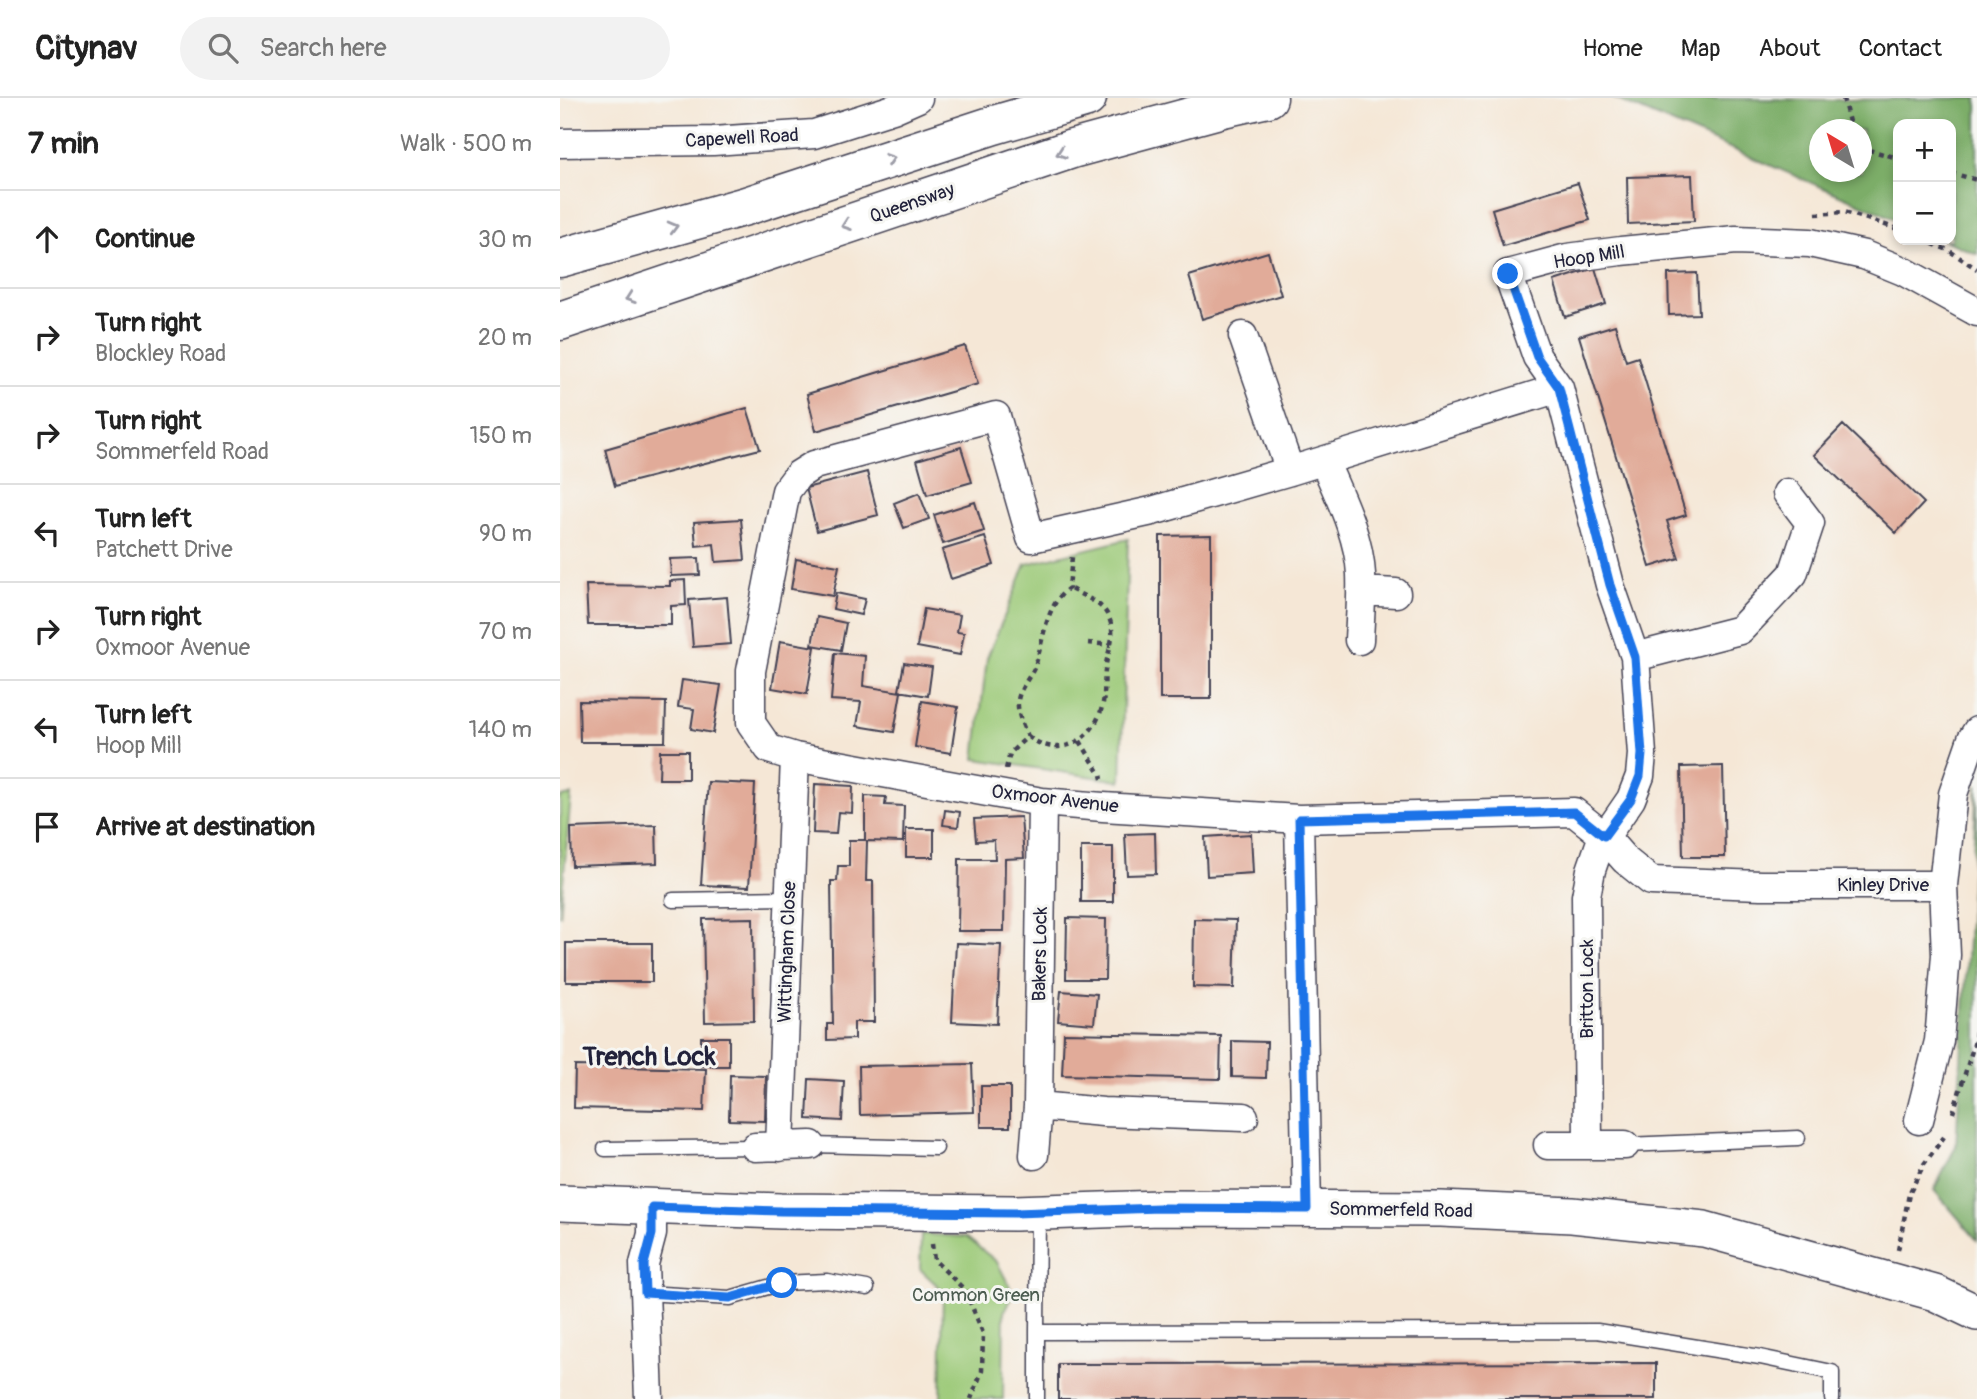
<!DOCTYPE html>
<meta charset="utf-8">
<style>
:root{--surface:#fff;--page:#f2f2f2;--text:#222;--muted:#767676;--line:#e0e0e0}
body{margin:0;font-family:Pangolin,sans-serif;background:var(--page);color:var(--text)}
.controls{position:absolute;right:21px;top:21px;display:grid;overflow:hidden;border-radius:14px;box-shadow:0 4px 10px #0003}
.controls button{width:63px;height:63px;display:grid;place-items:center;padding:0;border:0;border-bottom:2px solid var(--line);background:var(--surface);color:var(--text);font:35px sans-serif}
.compass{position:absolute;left:1249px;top:21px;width:63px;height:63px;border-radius:50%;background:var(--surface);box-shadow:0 4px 10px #0003;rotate:322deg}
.stop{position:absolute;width:21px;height:21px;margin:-16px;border:5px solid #1a73e8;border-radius:50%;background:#fff}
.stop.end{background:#1a73e8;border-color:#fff;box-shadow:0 2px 7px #0008}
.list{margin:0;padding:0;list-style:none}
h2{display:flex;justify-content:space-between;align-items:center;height:91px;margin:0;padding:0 28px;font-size:30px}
h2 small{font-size:23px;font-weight:400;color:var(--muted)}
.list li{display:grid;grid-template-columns:46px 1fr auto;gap:21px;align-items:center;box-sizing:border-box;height:98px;padding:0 28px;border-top:2px solid var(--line)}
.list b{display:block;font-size:26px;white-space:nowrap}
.list p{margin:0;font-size:23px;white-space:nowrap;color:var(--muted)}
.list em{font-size:23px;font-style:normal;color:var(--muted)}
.icon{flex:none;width:38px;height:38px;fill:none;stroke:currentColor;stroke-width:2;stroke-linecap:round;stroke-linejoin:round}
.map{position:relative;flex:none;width:1417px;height:1301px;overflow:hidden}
header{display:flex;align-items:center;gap:42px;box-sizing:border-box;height:98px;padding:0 35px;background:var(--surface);border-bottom:2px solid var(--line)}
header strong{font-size:33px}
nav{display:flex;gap:38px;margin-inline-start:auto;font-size:24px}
.search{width:490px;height:63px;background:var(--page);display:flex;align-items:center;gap:18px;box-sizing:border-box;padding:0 24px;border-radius:38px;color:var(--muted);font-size:26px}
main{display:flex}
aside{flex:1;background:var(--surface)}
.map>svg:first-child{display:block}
.green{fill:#9bc977;stroke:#5e7659;stroke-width:2}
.forest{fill:#7cad68;stroke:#4f6852;stroke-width:2;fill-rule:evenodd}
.building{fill:#e1ab99}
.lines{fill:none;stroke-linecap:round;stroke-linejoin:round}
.service-casing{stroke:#424052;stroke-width:17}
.minor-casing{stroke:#424052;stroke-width:31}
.tertiary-casing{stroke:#424052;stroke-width:38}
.trunk-casing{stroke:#424052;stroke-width:41}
.path{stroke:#424052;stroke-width:4.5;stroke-dasharray:5 5;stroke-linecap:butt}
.service{stroke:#fff;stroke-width:14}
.minor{stroke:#fff;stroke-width:28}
.tertiary{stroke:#fff;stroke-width:35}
.trunk{stroke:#fff;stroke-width:38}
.oneway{stroke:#9c9ca7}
.route{stroke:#1a73e8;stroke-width:9}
.labels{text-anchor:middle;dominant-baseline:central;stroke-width:6;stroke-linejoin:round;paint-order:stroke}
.street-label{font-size:19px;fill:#22223b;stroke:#f6f6f2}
.park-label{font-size:19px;fill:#4c5c50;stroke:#f6f6f2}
.district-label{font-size:26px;font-weight:bold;fill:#22223b;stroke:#f6f6f2}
</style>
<header>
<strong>Citynav</strong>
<div class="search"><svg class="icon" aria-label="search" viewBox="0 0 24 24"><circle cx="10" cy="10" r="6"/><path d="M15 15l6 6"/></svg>Search here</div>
<nav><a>Home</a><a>Map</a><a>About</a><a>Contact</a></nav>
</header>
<main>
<aside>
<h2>7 min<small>Walk · 500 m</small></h2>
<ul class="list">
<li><svg class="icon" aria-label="ahead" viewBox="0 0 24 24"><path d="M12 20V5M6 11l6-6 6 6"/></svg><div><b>Continue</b></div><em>30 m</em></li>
<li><svg class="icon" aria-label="right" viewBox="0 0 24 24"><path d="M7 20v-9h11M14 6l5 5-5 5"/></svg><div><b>Turn right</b><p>Blockley Road</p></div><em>20 m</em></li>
<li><svg class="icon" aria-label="right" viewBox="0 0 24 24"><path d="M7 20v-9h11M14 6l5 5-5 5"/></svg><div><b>Turn right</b><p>Sommerfeld Road</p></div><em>150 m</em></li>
<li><svg class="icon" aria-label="left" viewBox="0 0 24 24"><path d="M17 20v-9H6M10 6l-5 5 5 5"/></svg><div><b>Turn left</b><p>Patchett Drive</p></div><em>90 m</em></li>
<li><svg class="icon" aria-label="right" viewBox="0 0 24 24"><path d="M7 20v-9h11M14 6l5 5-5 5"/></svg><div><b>Turn right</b><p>Oxmoor Avenue</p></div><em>70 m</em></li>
<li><svg class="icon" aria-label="left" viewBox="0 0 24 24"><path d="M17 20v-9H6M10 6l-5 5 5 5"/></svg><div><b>Turn left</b><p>Hoop Mill</p></div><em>140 m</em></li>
<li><svg class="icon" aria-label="arrive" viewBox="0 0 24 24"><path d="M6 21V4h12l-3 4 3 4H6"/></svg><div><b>Arrive at destination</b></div></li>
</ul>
</aside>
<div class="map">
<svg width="1417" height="1301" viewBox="0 0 1417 1301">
<rect width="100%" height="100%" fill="#f6f6f2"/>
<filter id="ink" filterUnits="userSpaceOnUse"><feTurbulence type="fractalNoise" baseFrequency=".0143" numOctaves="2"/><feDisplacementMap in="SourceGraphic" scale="14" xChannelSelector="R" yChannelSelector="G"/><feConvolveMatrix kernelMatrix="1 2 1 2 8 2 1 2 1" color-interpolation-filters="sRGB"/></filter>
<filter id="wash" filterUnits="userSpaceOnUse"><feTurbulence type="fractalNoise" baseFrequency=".00686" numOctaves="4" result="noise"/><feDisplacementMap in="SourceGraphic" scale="28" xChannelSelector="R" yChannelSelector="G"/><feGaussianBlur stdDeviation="1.57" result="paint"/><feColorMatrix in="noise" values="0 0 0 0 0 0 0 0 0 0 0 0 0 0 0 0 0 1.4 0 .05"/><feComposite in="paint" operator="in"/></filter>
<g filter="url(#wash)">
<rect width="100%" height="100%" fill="#f5e7d6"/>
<path class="green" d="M568 441 561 683 415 661 427 560 466 466Z
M11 697 0 818V699Z
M361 1136 406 1139 437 1164 454 1197 444 1214 443 1301H381L383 1193 360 1171Z"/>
<path class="forest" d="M1053 0 1284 2 1417 0V156L1384 142H1391V26H1338V122ZM1260 32H1302V74H1260Z
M1417 687V1142L1374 1092 1396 1048Z"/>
<g id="blocks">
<path class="building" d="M1132 77 1134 123 1068 126 1067 79Z
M1018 85 1030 122 943 148 932 111Z
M708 154 721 197 642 221 629 178Z
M1035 170 1046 206 1005 219 994 183Z
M1137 175 1139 216 1109 217 1108 176Z
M1055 227 1066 263 1078 259 1126 417 1107 423 1119 460 1090 469 1019 238Z
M405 248 418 286 256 333 247 296Z
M187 310 200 351 55 388 45 351Z
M1283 327 1364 405 1336 435 1254 357Z
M401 349 412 384 367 397 357 362Z
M307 374 318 417 257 433 246 390Z
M359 395 369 421 344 430 334 405Z
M415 404 424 433 383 446 374 417Z
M181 421 185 462 156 464 154 446 136 448 134 424Z
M651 437V601H600V438Z
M425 439 434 467 391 481 382 452Z
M139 460 140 477 111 478 110 461Z
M236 461 279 468 273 498 231 491Z
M125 482 126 507 111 508V527H28L26 487 110 488V483Z
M276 495 305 501 301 517 273 511Z
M167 499 171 546 133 549 129 502Z
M364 511 400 517 397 534 404 535 400 557 357 549Z
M257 519 286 525 281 552 252 547Z
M220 543 255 549 247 596 212 590Z
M275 555 305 558 303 588 341 594 334 634 297 628 301 604 271 602Z
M344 565 372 569 368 598 339 593Z
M122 582 161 587 153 635 131 631 134 611 118 609Z
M19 603 106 604 105 644H20Z
M362 603 398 609 391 655 355 649Z
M100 653H128V681H99Z
M1163 668 1165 759H1123L1121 669Z
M148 684 195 686 189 789 141 787Z
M255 686 293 688 292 715 278 714 276 736 253 735Z
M305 698 326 699 325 707 344 708 343 744 307 743 306 783H313L314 924H294V941L267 942V926H273L271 783H277L278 768H289V742H305Z
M385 712 400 714 398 729 383 727Z
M461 719 464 760 445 761 444 833H398L399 761H435L434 742 416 743 414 721Z
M96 727 97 765 12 768 11 730Z
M346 731H374V759H346Z
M595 735 596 776 567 777 565 736Z
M691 736 693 775 647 778 645 739Z
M521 749H553V804H521Z
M193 820 194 923 145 924 143 821Z
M507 820 546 821 545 881H506Z
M634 821 676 822 674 890 633 889Z
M6 845H92V884H6Z
M396 845 441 847 437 926 392 924Z
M501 893 537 896 534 926 498 923Z
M504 935 661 938 660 981 502 977Z
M141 939H169V968H141Z
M672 943 707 944 706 980 672 979Z
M412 966 414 1014 300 1017 299 968Z
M15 968 146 971 144 1013 14 1010Z
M170 977 206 978 205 1023 169 1022Z
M249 981 284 983 282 1023 247 1021Z
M421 988H450V1029H421Z
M1096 1265V1301H498V1266Z"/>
</g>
</g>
<g filter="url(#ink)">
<use href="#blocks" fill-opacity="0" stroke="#424052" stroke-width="2"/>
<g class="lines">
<g class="service-casing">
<path id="service" d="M113 802 229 800
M251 1047 376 1050
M1065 1047 1238 1040
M45 1051 195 1049
M478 1115 477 1234 1037 1233 1200 1259 1272 1274V1301
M85 1195 170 1200 222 1185 267 1183 307 1190
M477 1301V1234"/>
</g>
<g class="minor-casing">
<path id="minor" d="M0 45 153 43 254 36 333 11 358 0
M683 238 730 373
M999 290 730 373 592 413 471 440 436 318 254 367 238 377 226 393 191 573V625L209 651 235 659 482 704 543 709 739 721 1014 714 1044 738 1065 762 1091 783 1201 787H1383
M764 363C779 398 799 437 801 476 802 498 800 520 799 542
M801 493 836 495
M1075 559 1180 532 1233 476 1250 425 1227 395
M739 721 747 1111
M478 1008 543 1014 684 1019
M1359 1022 1379 943 1386 857 1383 787 1393 696 1412 641 1417 633
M988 1047H1065
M1028 1047 1026 798 1031 772 1040 746 1071 701 1080 678 1082 656 1075 559 1050 487 999 290 977 259 948 176 1007 160 1061 153 1176 142 1250 145 1304 157 1343 173 1417 214
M195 1049 251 1047
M220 1049 235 659
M474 1057 478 1008 482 704
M89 1301 84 1166 92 1136V1109"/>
</g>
<g class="tertiary-casing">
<path id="tertiary" d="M0 1105 221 1113 455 1115 599 1110 881 1111 1012 1117 1144 1131 1375 1195 1417 1215"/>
</g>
<g class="trunk-casing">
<path id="trunk" d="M0 160 186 108 434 27 527 0
M0 223 512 51 663 10 708 0"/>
</g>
<path class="path" d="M1283 0 1291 32
M1302 44 1309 52 1338 60
M1391 75 1417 82
M1256 116 1285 114 1338 131
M1363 142 1388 152 1417 171
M528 545 551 547
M468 638C497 662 533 644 542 609 546 595 543 580 546 566 549 550 557 535 548 518 542 504 522 498 509 490
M520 643 541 677 542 681
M446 671 450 655 468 638C462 627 457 615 458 602 460 589 470 580 475 568 484 542 485 507 509 490L512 459
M1393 1015 1415 943 1417 925
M372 1146 374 1162 405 1192 423 1235 422 1273 411 1301
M1338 1152 1349 1096 1364 1066 1384 1039"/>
<use href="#service" class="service"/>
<use href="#minor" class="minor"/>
<use href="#tertiary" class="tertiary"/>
<use href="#trunk" class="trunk"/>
</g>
<defs><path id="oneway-chevron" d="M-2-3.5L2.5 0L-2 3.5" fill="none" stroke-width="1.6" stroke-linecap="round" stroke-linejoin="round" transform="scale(1.75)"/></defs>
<g class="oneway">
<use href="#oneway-chevron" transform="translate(501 55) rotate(161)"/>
<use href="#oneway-chevron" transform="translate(330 61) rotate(-18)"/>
<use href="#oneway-chevron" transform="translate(286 127) rotate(161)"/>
<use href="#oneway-chevron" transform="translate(113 129) rotate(-15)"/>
<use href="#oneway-chevron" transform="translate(70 200) rotate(161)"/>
</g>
</g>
<g class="lines" filter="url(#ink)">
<path class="route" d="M222 1185 170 1200 85 1195 84 1166 92 1136V1109L221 1113 455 1115 599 1110 747 1111 739 721 1014 714 1044 738 1071 701 1080 678 1082 656 1075 559 1050 487 999 290 977 259 948 176"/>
</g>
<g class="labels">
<g class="street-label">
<text transform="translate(182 40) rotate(-3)">Capewell Road</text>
<text transform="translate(352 105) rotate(-19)">Queensway</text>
<text transform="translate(1029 159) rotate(-9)">Hoop Mill</text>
<text transform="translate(495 701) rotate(7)">Oxmoor Avenue</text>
<text x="1323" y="787">Kinley Drive</text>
<text transform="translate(227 854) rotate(-88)">Wittingham Close</text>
<text transform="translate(480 856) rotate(-89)">Bakers Lock</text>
<text transform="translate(1027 891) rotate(-90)">Britton Lock</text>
<text transform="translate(841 1112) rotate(1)">Sommerfeld Road</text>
</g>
<g class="park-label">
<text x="416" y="1197">Common Green</text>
</g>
<g class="district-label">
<text x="89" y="959">Trench Lock</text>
</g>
</g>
</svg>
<div class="controls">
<button>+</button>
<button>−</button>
</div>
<svg class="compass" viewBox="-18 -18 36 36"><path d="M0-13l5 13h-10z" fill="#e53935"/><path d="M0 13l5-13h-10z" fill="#767676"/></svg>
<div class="stop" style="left:222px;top:1185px"></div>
<div class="stop end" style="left:948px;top:176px"></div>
</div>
</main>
